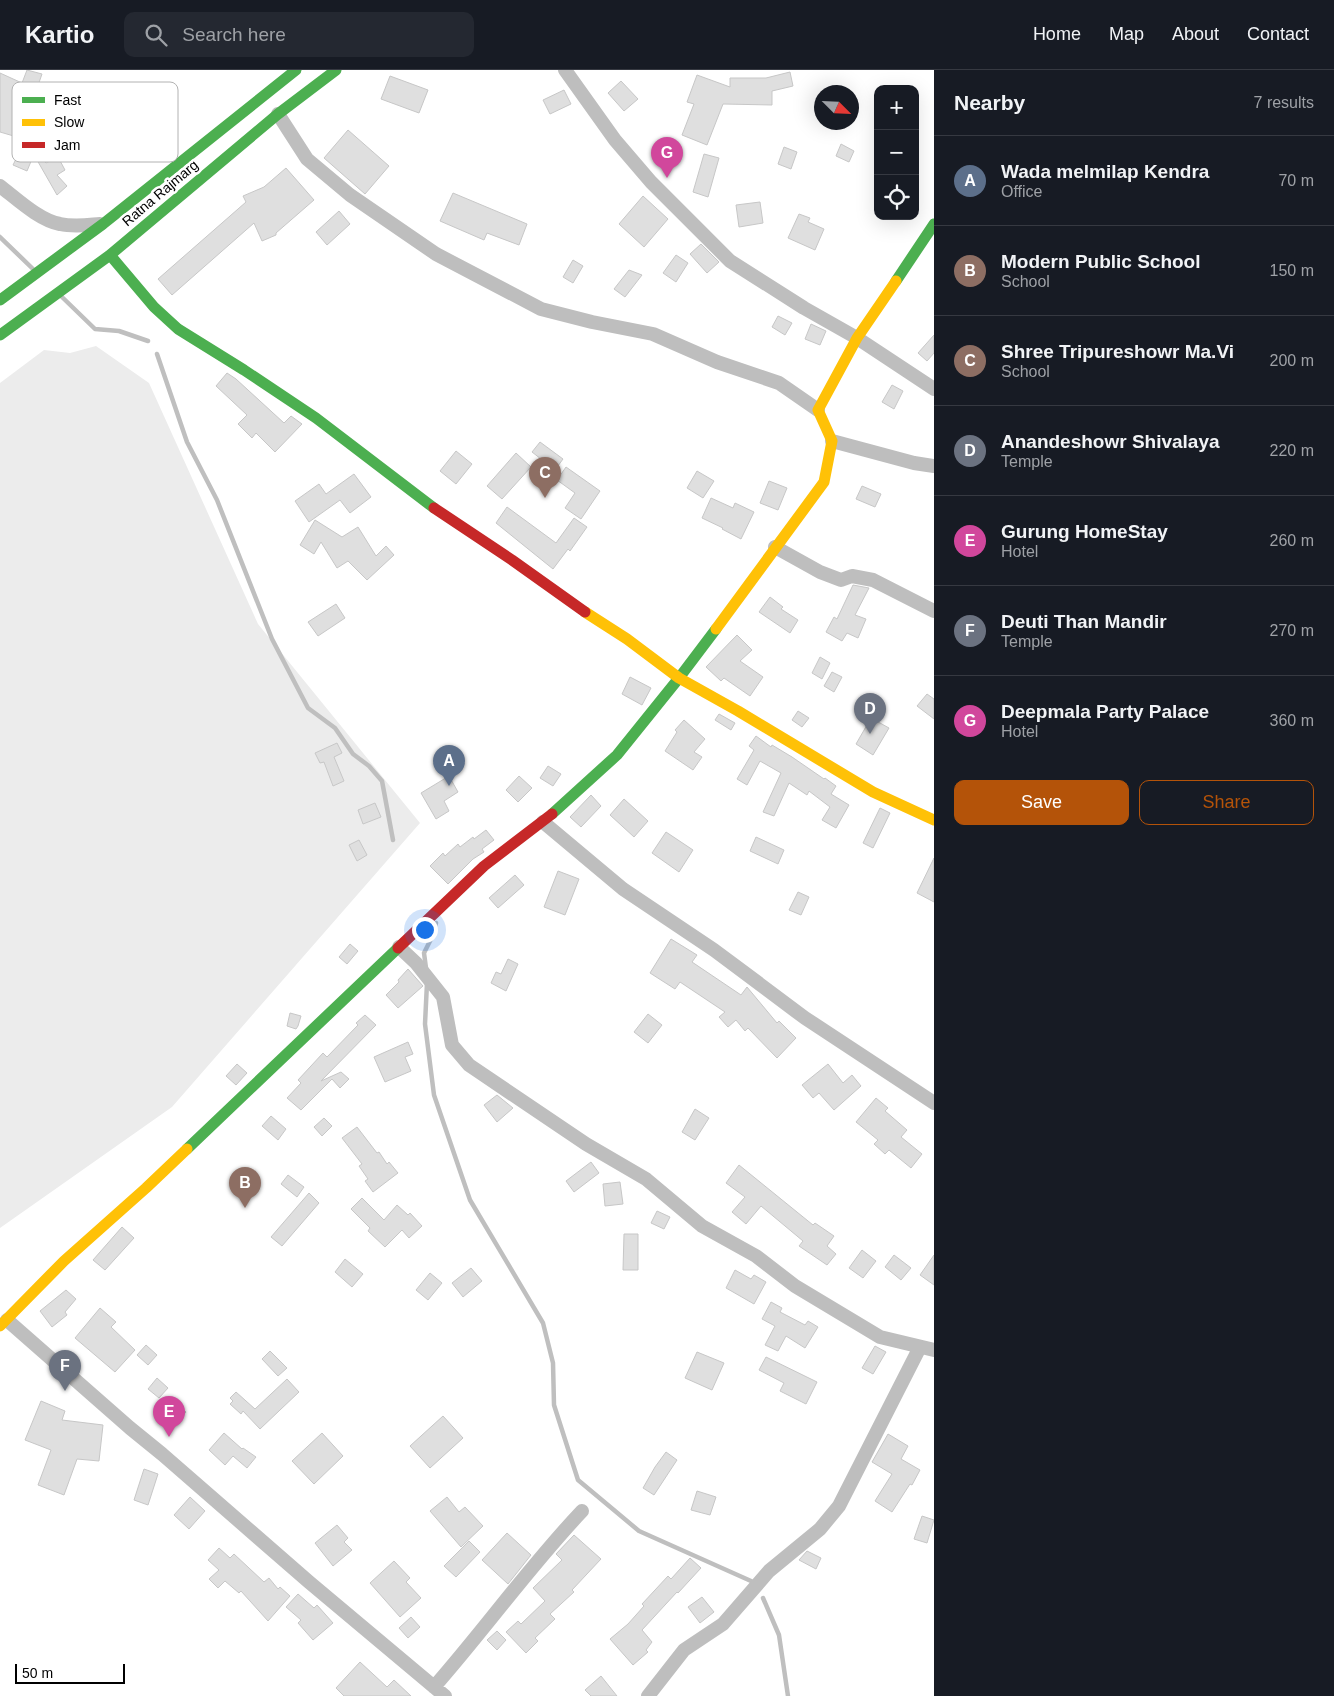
<!DOCTYPE html>
<meta charset="utf-8">
<style>
:root{--surface:#171b24;--page:#242831;--text:#f1f3f6;--muted:#9ea1a6;--line:#363941;--accent:#b45309}
body{margin:0;font-family:Arial,sans-serif;background:var(--page);color:var(--text)}
.controls{position:absolute;right:15px;top:15px;display:grid;overflow:hidden;border-radius:10px;box-shadow:0 5px 20px #0002}
.controls button{width:45px;height:45px;display:grid;place-items:center;padding:0;border:0;border-bottom:1px solid var(--line);background:var(--surface);color:var(--text);font:25px sans-serif}
.compass{position:absolute;left:814px;top:15px;width:45px;height:45px;border-radius:50%;background:var(--surface);box-shadow:0 5px 20px #0002;rotate:114deg}
.scale{position:absolute;left:15px;bottom:12px;width:110px;box-sizing:border-box;padding-left:5px;border:2px solid #000;border-top:0;font-size:14px;line-height:18px;white-space:nowrap;color:#000;-webkit-text-stroke:4px #fff;paint-order:stroke}
.you{position:absolute;left:424px;top:859px;width:18px;height:18px;margin:-12px;border:4px solid #fff;border-radius:50%;background:#1a73e8;box-shadow:0 0 0 8px #1a73e833}
.badge{display:grid;place-items:center;width:32px;height:32px;border-radius:50%;background:var(--accent);color:#fff;font-size:16px;font-weight:700}
.pin{position:absolute;translate:-50% -41px;filter:drop-shadow(0 1px 2px #0008)}
.pin::after{content:'';position:absolute;top:26px;width:18px;height:15px;background:inherit;clip-path:polygon(0 0,100% 0,50% 100%)}
.list{margin:0;padding:0;list-style:none}
h2{display:flex;justify-content:space-between;align-items:center;height:65px;margin:0;padding:0 20px;font-size:21px}
h2 small{font-size:16px;font-weight:400;color:var(--muted)}
.list li{display:grid;grid-template-columns:32px 1fr auto;gap:15px;align-items:center;box-sizing:border-box;height:90px;padding:0 20px;border-top:1px solid var(--line)}
.list b{display:block;font-size:19px;white-space:nowrap}
.list p{margin:0;font-size:16px;white-space:nowrap;color:var(--muted)}
.list em{font-size:16px;font-style:normal;color:var(--muted)}
.actions{display:flex;gap:10px;padding:15px 20px}
.actions a{flex:1;padding:11px 0;border:1px solid var(--accent);border-radius:10px;text-align:center;font-size:18px;color:var(--accent)}
.actions .main{background:var(--accent);color:#fff}
.icon{flex:none;width:28px;height:28px;fill:none;stroke:currentColor;stroke-width:2;stroke-linecap:round;stroke-linejoin:round}
.map{position:relative;flex:none;width:934px;height:1626px;overflow:hidden}
header{display:flex;align-items:center;gap:30px;box-sizing:border-box;height:70px;padding:0 25px;background:var(--surface);border-bottom:1px solid var(--line)}
header strong{font-size:24px}
nav{display:flex;gap:28px;margin-inline-start:auto;font-size:18px}
.search{width:350px;height:45px;background:var(--page);display:flex;align-items:center;gap:12px;box-sizing:border-box;padding:0 18px;border-radius:10px;color:var(--muted);font-size:19px}
main{display:flex}
aside{flex:1;background:var(--surface)}
.map>svg:first-child{display:block}
.green{fill:#ececec}
.lines{fill:none;stroke-linecap:round;stroke-linejoin:round}
.stream{stroke:#bfbfbf;stroke-width:4.5}
.building{fill:#dfdfdf;stroke:#c7c7c7}
.street{stroke:#bebebe;stroke-width:14}
.fast{stroke:#4caf50;stroke-width:11}
.slow{stroke:#ffc107;stroke-width:11}
.jam{stroke:#c62828;stroke-width:11}
.labels{text-anchor:middle;dominant-baseline:central;stroke-width:5;stroke-linejoin:round;paint-order:stroke}
.street-label{font-size:14px;fill:#000;stroke:#fff}
.key{fill:#fff;stroke:#b2b2b2;stroke-width:1}
.key-label{font-size:14px;fill:#000}
</style>
<header>
<strong>Kartio</strong>
<div class="search"><svg class="icon" aria-label="search" viewBox="0 0 24 24"><circle cx="10" cy="10" r="6"/><path d="M15 15l6 6"/></svg>Search here</div>
<nav><a>Home</a><a>Map</a><a>About</a><a>Contact</a></nav>
</header>
<main>
<div class="map">
<svg width="934" height="1626" viewBox="0 0 934 1626">
<rect width="100%" height="100%" fill="#fff"/>
<path class="green" d="M96 276 149 313 258 554 420 753 172 1037 0 1158V313L44 280 70 283Z"/>
<g class="lines">
<path class="stream" d="M0 167 33 199
M62 227 95 259 119 261 148 271
M157 284 187 372 217 430 272 569 308 638 335 658 353 684 369 696 382 711 393 770
M426 898 424 883 432 867 436 853
M427 913 425 954 434 1025 470 1130 543 1253 553 1293 554 1335 578 1410 639 1461 751 1511
M763 1528 779 1565 788 1626"/>
</g>
<path class="building" d="M27 0 42 4 30 38 46 45 36 66 20 58 17 67 0 62V3L22 13Z
M790 2 793 16 772 21V35L723 34 707 75 682 65 694 34 687 32 697 5 730 17V8H766Z
M390 6 428 20 419 43 381 29Z
M621 11 638 29 624 41 608 23Z
M564 20 571 34 550 44 543 30Z
M348 60 389 96 365 124 324 88Z
M841 74 854 81 849 92 836 86Z
M784 77 797 82 791 99 778 94Z
M19 83 32 89 27 101 13 95Z
M704 84 719 88 708 127 693 122Z
M58 87 65 100 57 105 67 116 57 125 37 90 41 88 46 93Z
M286 98 314 130 276 163V165L262 171 254 153 172 225 158 209 246 132 243 126 264 117Z
M453 123 527 154 519 175 487 163 484 170 440 151Z
M643 126 668 149 644 177 619 154Z
M760 132 763 153 739 157 736 135Z
M339 141 350 154 327 175 316 162Z
M799 144 810 148 808 152 824 159 815 180 788 168Z
M701 174 719 192 707 203 690 184Z
M676 185 688 193 676 212 663 203Z
M573 190 583 196 573 213 563 207Z
M629 200 642 205 625 227 614 219Z
M778 246 792 253 785 265 772 257Z
M811 254 826 261 820 275 805 269Z
M934 265V283L927 291 918 283Z
M227 303 236 309 284 353 291 346 302 354 275 382 256 363 252 368 238 354 247 345 216 316Z
M892 315 903 321 894 339 882 332Z
M540 372 563 389 555 400 532 382Z
M456 381 472 394 456 414 440 401Z
M516 383 531 397 502 429 487 416Z
M566 397 600 421 581 449 565 438 575 423 557 410Z
M697 401 714 411 703 428 687 418Z
M354 404 371 427 350 443 340 430 309 452 295 431 319 414 326 424Z
M769 411 787 418 778 440 760 433Z
M862 416 881 424 875 437 856 429Z
M711 428 733 438 735 433 754 442 741 469 722 459 723 458 702 448Z
M507 437 556 473 574 448 587 457 570 481 568 479 553 499 496 453Z
M315 450 342 467 358 457 376 486 386 476 394 485 367 510 348 491 337 498 321 472 314 484 300 475Z
M853 515 869 518 855 545 866 549 858 568 847 563 842 571 826 562 834 547 837 549Z
M770 527 783 537 781 539 798 550 790 563 759 542Z
M336 534 345 548 318 566 308 552Z
M737 565 752 580 740 591 763 607 750 626 724 608 721 611 706 597Z
M820 587 830 593 822 609 812 603Z
M832 602 842 607 834 622 824 616Z
M630 607 651 618 642 635 622 624Z
M927 624 934 629V649L917 636Z
M798 641 809 648 802 657 792 650Z
M719 644 735 653 731 660 715 650Z
M871 648 889 658 873 685 856 674Z
M684 650 705 669 694 682 702 687 693 700 665 681 677 662 675 660Z
M756 666 771 677 772 675 792 687 824 709 825 708 836 716 831 724 849 735 836 758 822 750 830 737 809 721 807 725 789 713 774 746 763 742 781 703 760 691 747 715 737 709 754 680 749 676Z
M337 673 342 683 334 687 344 711 333 716 324 692 320 693 315 683Z
M548 696 561 704 553 716 540 708Z
M449 706 458 722 444 731 449 741 436 749 421 723Z
M519 706 532 718 518 732 506 720Z
M591 725 601 736 581 757 570 747Z
M624 729 648 751 634 767 610 745Z
M375 733 381 747 363 754 358 740Z
M880 738 890 743 873 778 863 773Z
M486 760 494 770 482 779 484 782 473 789 448 814 430 796 443 783 445 786 458 774 460 777 473 767 474 769Z
M666 762 693 780 679 802 652 783Z
M756 767 784 780 778 794 750 781Z
M359 770 367 785 357 791 349 775Z
M934 788V832L917 823Z
M558 801 579 809 565 845 544 837Z
M515 805 524 815 498 838 489 828Z
M798 822 809 827 801 845 789 840Z
M671 869 697 885 692 892 741 925 747 917 777 953 779 951 796 968 777 988 748 958 745 961 736 950 728 957 719 947 725 942 680 912 675 919 650 903Z
M350 874 358 881 347 894 339 887Z
M508 889 518 894 506 921 491 913 496 902 501 904Z
M408 899 423 916 398 938 386 925 399 912 398 910Z
M290 943 301 946 298 956 296 959 287 956Z
M648 944 662 955 648 973 634 962Z
M365 945 376 955 321 1011 341 1002 349 1009 340 1018 332 1009 301 1040 287 1028 301 1013 298 1010 323 983 327 987 358 955 356 953Z
M408 972 413 984 405 987 411 1001 385 1012 374 987Z
M237 994 247 1003 236 1015 226 1006Z
M828 994 843 1013 852 1005 861 1016 834 1040 819 1023 813 1028 802 1015Z
M497 1025 513 1038 497 1052 484 1035Z
M876 1028 888 1038 885 1041 907 1060 901 1067 922 1084 911 1098 889 1080 885 1084 874 1074 878 1070 856 1052Z
M695 1039 709 1048 695 1070 682 1062Z
M271 1046 286 1059 278 1070 262 1056Z
M324 1048 332 1056 322 1066 314 1057Z
M357 1057 377 1083 379 1082 387 1094 389 1092 398 1103 373 1122 365 1111 368 1109 359 1096 362 1094 342 1068Z
M591 1092 599 1103 574 1122 566 1111Z
M739 1095 813 1155 815 1153 834 1166 827 1176 836 1184 827 1195 799 1176 803 1171 761 1136 746 1154 732 1142 745 1127 726 1113Z
M288 1105 304 1117 297 1127 281 1114Z
M620 1112 623 1134 605 1136 603 1114Z
M309 1123 319 1133 282 1176 271 1167Z
M362 1128 384 1150 397 1135 408 1145 410 1143 422 1156 409 1168 402 1160 385 1177 368 1161 370 1158 351 1139Z
M657 1141 670 1147 664 1159 651 1153Z
M122 1157 134 1168 105 1200 93 1190Z
M624 1164H638V1200H623Z
M862 1180 876 1191 863 1208 849 1198Z
M894 1185 911 1198 901 1210 885 1197Z
M934 1185V1215L920 1205Z
M345 1189 363 1204 352 1217 335 1202Z
M471 1198 482 1211 463 1227 452 1213Z
M735 1200 751 1209 754 1205 766 1212 754 1234 726 1218Z
M430 1203 442 1213 428 1230 416 1220Z
M66 1220 76 1229 65 1242 67 1245 52 1257 40 1241Z
M771 1232 782 1238 780 1242 805 1255 808 1251 818 1257 805 1278 786 1266 778 1281 765 1275 775 1256 762 1249Z
M100 1238 116 1252 111 1257 135 1280 115 1302 75 1268Z
M146 1275 157 1285 148 1295 137 1285Z
M875 1276 886 1282 873 1304 862 1298Z
M270 1281 287 1298 278 1306 262 1289Z
M697 1282 724 1293 712 1320 685 1308Z
M766 1287 817 1312 806 1334 780 1321 784 1313 759 1300Z
M157 1308 168 1318 159 1328 148 1319Z
M287 1309 299 1322 260 1359 243 1341 241 1344 230 1334 233 1331 230 1328 236 1322 255 1339Z
M41 1331 65 1341 62 1350 103 1355 99 1391 77 1389 64 1425 38 1415 51 1380 25 1370Z
M175 1332 186 1342 177 1352 166 1343Z
M443 1346 463 1368 430 1398 410 1376Z
M224 1363 242 1379 243 1378 256 1387 247 1398 233 1386 225 1395 209 1380Z
M322 1363 343 1386 314 1414 292 1391Z
M888 1364 908 1376 901 1389 920 1400 912 1415 910 1414 892 1442 875 1431 892 1404 872 1392Z
M666 1382 677 1390 654 1425 643 1418 655 1397Z
M144 1399 158 1404 148 1435 134 1430Z
M697 1421 716 1427 710 1445 691 1440Z
M190 1427 205 1441 189 1459 174 1445Z
M447 1427 459 1442 465 1437 483 1456 461 1477 430 1441Z
M922 1446 934 1450 927 1473 914 1469Z
M337 1455 348 1468 344 1472 352 1480 333 1496 315 1473Z
M507 1463 531 1485 508 1514 482 1490Z
M574 1465 601 1489 572 1520 574 1522 550 1544 555 1549 535 1568 538 1571 526 1583 506 1562 518 1551 521 1554 545 1531 533 1518 562 1490 556 1484Z
M469 1471 480 1482 456 1507 444 1496Z
M219 1478 230 1488 234 1484 264 1512 269 1508 278 1519 280 1517 290 1526 268 1551 241 1521 239 1523 225 1511 218 1518 209 1509 219 1500 208 1490Z
M807 1481 821 1488 816 1499 799 1490Z
M690 1488 701 1498 678 1523 677 1522 642 1560 652 1572 646 1580 648 1582 633 1595 610 1569 628 1554 644 1536 642 1534 668 1506 671 1509Z
M394 1491 410 1508 406 1512 421 1528 400 1547 370 1513Z
M298 1524 314 1538 317 1535 333 1553 313 1570 298 1553 301 1550 286 1537Z
M702 1527 714 1542 700 1553 688 1537Z
M411 1547 420 1557 408 1568 399 1558Z
M497 1561 506 1570 497 1580 487 1570Z
M360 1592 387 1617 394 1610 411 1626H344L336 1618Z
M601 1606 617 1626H591L585 1620Z"/>
<g class="lines">
<path class="street" d="M565 0 615 70 651 112 730 191 804 238 857 268 934 319
M278 44 307 89 350 125 436 184 541 239 592 252 653 264 717 292 779 313 818 340
M0 116C17 129 39 150 60 154 74 157 87 155 100 154
M832 371 914 393 934 396
M775 477 820 502 841 510 852 506 873 510 934 541
M543 752 623 819 714 880 805 948 934 1033
M399 877 416 893 443 927 452 975 469 995 586 1074 646 1109 702 1156 756 1186 795 1216 880 1267 934 1280
M7 1250 130 1358 162 1384 309 1512 445 1626
M434 1617C485 1559 529 1497 582 1441
M648 1626 684 1580 723 1554 769 1501 820 1459 839 1436 920 1277"/>
<path class="fast" d="M110 185 154 237 178 259 244 300 316 348 434 438
M896 211 934 154
M0 230 103 154 296 0
M0 265 110 185 278 44 336 0
M552 744 617 685 679 608 716 559
M187 1079 398 878"/>
<path class="slow" d="M585 542 627 569 679 608 738 641 873 722 934 750
M716 559 824 412 832 371 818 340 857 268 896 211
M0 1256 64 1191 146 1118 187 1079"/>
<path class="jam" d="M434 438 512 490 585 542
M398 878 484 796 552 744"/>
</g>
<g class="labels">
<g class="street-label">
<text transform="translate(160 123) rotate(-40)">Ratna Rajmarg</text>
</g>
</g>
<rect x="12" y="12" width="166" height="80" rx="8" class="key"/>
<rect x="22" y="27" width="23" height="6" fill="#4caf50"/>
<rect x="22" y="49" width="23" height="7" fill="#ffc107"/>
<rect x="22" y="72" width="23" height="6" fill="#c62828"/>
<g class="key-label">
<text x="54" y="35">Fast</text>
<text x="54" y="57">Slow</text>
<text x="54" y="80">Jam</text>
</g>
</svg>
<div class="controls">
<button>+</button>
<button>−</button>
<button><svg class="icon" aria-label="locate" viewBox="0 0 24 24"><circle cx="12" cy="12" r="6"/><path d="M12 2v4M12 18v4M2 12h4M18 12h4"/></svg></button>
</div>
<svg class="compass" viewBox="-18 -18 36 36"><path d="M0-13l5 13h-10z" fill="#e53935"/><path d="M0 13l5-13h-10z" fill="#9ea1a6"/></svg>
<div class="scale">50 m</div>
<div class="you"></div>
<div class="pin badge" style="left:449px;top:716px;background:#5c6f8a">A</div>
<div class="pin badge" style="left:245px;top:1138px;background:#8d6e63">B</div>
<div class="pin badge" style="left:545px;top:428px;background:#8d6e63">C</div>
<div class="pin badge" style="left:870px;top:664px;background:#6b7280">D</div>
<div class="pin badge" style="left:169px;top:1367px;background:#d1479c">E</div>
<div class="pin badge" style="left:65px;top:1321px;background:#6b7280">F</div>
<div class="pin badge" style="left:667px;top:108px;background:#d1479c">G</div>
</div>
<aside>
<h2>Nearby<small>7 results</small></h2>
<ul class="list">
<li><span class="badge" style="background:#5c6f8a">A</span><div><b>Wada melmilap Kendra</b><p>Office</p></div><em>70 m</em></li>
<li><span class="badge" style="background:#8d6e63">B</span><div><b>Modern Public School</b><p>School</p></div><em>150 m</em></li>
<li><span class="badge" style="background:#8d6e63">C</span><div><b>Shree Tripureshowr Ma.Vi</b><p>School</p></div><em>200 m</em></li>
<li><span class="badge" style="background:#6b7280">D</span><div><b>Anandeshowr Shivalaya</b><p>Temple</p></div><em>220 m</em></li>
<li><span class="badge" style="background:#d1479c">E</span><div><b>Gurung HomeStay</b><p>Hotel</p></div><em>260 m</em></li>
<li><span class="badge" style="background:#6b7280">F</span><div><b>Deuti Than Mandir</b><p>Temple</p></div><em>270 m</em></li>
<li><span class="badge" style="background:#d1479c">G</span><div><b>Deepmala Party Palace</b><p>Hotel</p></div><em>360 m</em></li>
</ul>
<div class="actions"><a class="main">Save</a><a>Share</a></div>
</aside>
</main>
